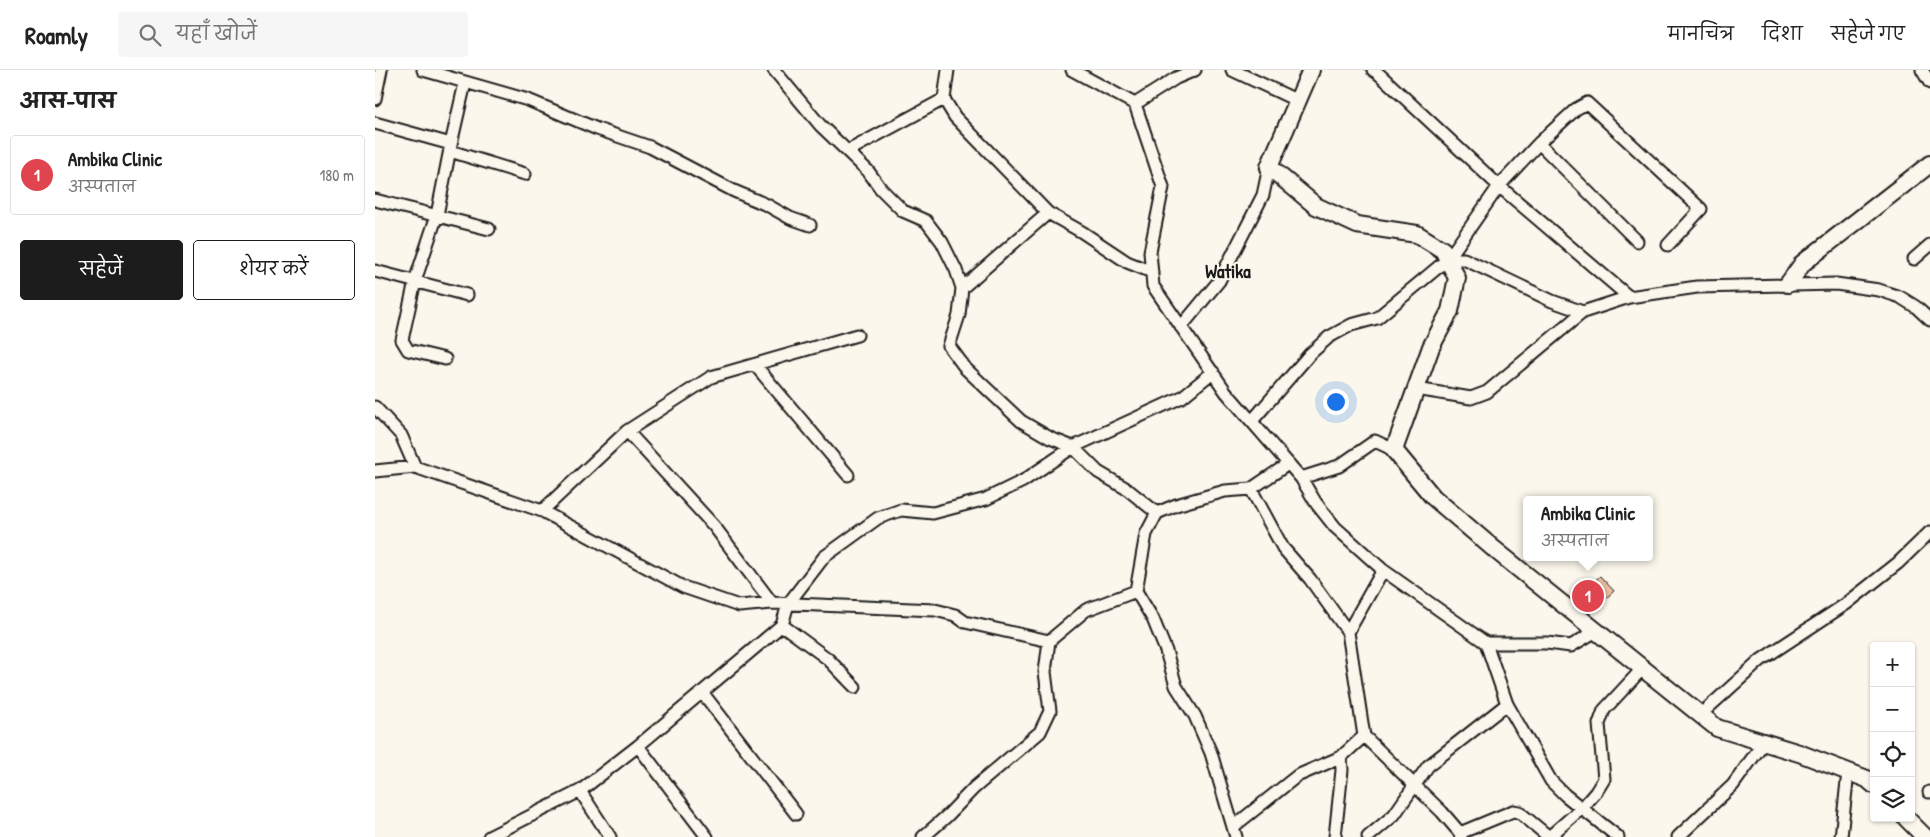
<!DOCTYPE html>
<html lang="hi">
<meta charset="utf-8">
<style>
:root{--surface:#fff;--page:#f6f6f6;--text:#222;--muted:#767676;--line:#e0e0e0;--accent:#1c1c1c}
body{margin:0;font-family:"Patrick Hand","Playpen Sans Deva",sans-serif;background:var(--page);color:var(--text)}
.controls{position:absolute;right:15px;bottom:15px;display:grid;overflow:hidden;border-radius:5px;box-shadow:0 1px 4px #0004}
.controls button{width:45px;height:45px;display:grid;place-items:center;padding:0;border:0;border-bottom:1px solid var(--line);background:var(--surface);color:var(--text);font:25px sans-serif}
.you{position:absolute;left:960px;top:331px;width:18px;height:18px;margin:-12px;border:4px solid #fff;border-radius:50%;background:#1a73e8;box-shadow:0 0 0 8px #1a73e833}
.badge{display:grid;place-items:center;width:32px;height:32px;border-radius:50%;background:var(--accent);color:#fff;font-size:16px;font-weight:700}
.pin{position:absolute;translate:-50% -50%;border:2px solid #fff;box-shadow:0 1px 5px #0006}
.popup{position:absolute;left:1148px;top:426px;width:130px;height:65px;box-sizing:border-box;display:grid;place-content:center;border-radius:5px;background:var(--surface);filter:drop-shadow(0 1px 4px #0005);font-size:16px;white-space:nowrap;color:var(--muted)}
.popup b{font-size:19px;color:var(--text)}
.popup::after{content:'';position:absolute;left:50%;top:100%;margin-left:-10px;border:10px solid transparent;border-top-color:var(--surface)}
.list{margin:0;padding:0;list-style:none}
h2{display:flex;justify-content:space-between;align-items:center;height:65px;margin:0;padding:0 20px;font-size:21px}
h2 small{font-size:16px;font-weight:400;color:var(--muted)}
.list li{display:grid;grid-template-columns:32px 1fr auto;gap:15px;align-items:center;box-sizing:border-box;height:80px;margin:0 10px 10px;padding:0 10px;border:1px solid var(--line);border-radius:5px}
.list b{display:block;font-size:19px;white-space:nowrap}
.list p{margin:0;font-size:16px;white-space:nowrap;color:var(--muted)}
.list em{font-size:16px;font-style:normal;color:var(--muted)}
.actions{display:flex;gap:10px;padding:15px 20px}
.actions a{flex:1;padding:11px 0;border:1px solid var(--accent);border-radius:5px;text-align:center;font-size:18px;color:var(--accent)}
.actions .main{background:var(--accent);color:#fff}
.icon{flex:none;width:28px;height:28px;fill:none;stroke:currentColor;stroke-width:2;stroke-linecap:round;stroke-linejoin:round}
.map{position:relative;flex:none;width:1555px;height:767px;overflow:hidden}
header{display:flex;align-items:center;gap:30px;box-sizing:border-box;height:70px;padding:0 25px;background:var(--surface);border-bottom:1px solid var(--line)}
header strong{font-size:24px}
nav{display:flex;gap:28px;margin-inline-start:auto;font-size:18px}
.search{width:350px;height:45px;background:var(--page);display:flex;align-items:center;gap:12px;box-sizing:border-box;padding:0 18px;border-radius:5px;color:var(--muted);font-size:19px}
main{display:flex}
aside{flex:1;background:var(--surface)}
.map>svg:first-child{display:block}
.building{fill:#f1c1a1;stroke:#1c1c1c}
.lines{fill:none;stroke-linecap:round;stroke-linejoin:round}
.street-casing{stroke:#1c1c1c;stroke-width:15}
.secondary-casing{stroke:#1c1c1c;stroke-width:20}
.street{stroke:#fbf7ec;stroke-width:11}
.secondary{stroke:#fbf7ec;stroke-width:16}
.labels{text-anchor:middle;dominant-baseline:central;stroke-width:4;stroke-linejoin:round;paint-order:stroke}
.quarter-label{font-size:19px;font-weight:bold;fill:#1c1c1c;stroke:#fbf7ec}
</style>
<header>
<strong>Roamly</strong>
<div class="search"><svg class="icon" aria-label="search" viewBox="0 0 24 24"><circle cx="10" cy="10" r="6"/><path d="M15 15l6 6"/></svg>यहाँ खोजें</div>
<nav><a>मानचित्र</a><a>दिशा</a><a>सहेजे गए</a></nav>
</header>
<main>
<aside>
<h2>आस-पास<small></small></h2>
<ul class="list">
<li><span class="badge" style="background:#e0444e">1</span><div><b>Ambika Clinic</b><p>अस्पताल</p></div><em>180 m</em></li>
</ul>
<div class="actions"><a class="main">सहेजें</a><a>शेयर करें</a></div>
</aside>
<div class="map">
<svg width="1555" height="767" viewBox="0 0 1555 767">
<rect width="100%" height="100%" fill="#fbf7ec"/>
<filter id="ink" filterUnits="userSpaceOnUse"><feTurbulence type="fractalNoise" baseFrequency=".02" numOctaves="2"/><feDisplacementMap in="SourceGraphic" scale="10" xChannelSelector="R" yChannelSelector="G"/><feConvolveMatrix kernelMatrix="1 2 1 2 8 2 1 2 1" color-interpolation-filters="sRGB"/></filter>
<g filter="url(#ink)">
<path class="building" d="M1225 506 1239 521 1208 549 1194 535Z"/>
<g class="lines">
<g class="street-casing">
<path id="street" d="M48 0 153 30 222 59 275 77 359 121 392 135 415 148 435 155
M399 0 445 55 493 101 506 119 528 141 551 151 567 172 581 200 587 218 584 245 574 276 591 299 646 351 675 368 698 377 723 402 752 419 782 443
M573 0 569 29 580 47 673 143 707 162 752 192 777 202
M697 0 760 34 801 8 820 0
M857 0 923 31
M998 0 1004 4 1124 116 1254 227
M1547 0 1555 13
M0 29 6 0
M760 34 788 117 775 182 778 216 851 322 926 408 964 396 1000 371 1019 380
M0 53 76 74
M1164 73 1262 171
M75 81 150 104
M473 81 569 29
M0 130 114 159
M1073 189H1089L1177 231 1208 242 1254 227 1322 217 1461 214 1504 220 1525 227 1541 237 1555 250
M1539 189 1555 175
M0 201 92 225
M587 218 673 143
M806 257 844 211 888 125 894 97
M70 289 33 280 27 270 40 211 62 145 76 74 90 13
M380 295 473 405
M1041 319 1096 328 1112 322 1208 242
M0 337 26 365 40 397
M877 351 935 284 954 267 976 255 1002 248 1073 189 1124 116 1164 73 1201 39 1212 33 1326 139 1293 175
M252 361 339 456 397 533
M0 401 40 397 167 441 308 517 364 536 397 533 560 540 580 545 590 552 674 571
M926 408 941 433 960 457 1008 500 1111 573 1132 634 1176 711 1190 725 1243 767
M167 441 252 361 336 307 482 265
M407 555 453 589 480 617
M973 562 1008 500
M1111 573H1172L1196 576 1221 561
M327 622 421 744
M1325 645 1386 590 1471 534 1523 493 1555 462
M989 666 1067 742 1085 763 1086 767
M263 676 332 767
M205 721 235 767
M1554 722H1555
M858 757 922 706 966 687 989 666 973 562 935 509 908 478 876 419
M1085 763 1138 741 1144 742 1174 767
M114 767 205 721 263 676 407 555 413 534 449 487 503 448 526 440 558 443 611 429 648 411 698 377 807 327 838 302
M548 767 572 746 599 718 665 662 675 641 670 602 674 571 711 540 761 521
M861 767 836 683 820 646 801 616 791 581 778 549 761 521 771 464 782 443 801 435 850 421 876 419 913 394
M960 767 967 700 966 687
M993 767 1019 745 1053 696 1132 634
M1174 767 1208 737 1221 722 1229 709 1224 654 1229 640 1268 598
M1303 767 1358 715 1389 672
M1466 767 1473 702"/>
</g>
<g class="secondary-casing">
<path id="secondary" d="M936 0 894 97 941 136 982 155 1042 164 1068 180 1082 208 1075 241 1056 277 1019 380 1058 427 1119 479 1342 658 1424 683 1492 709 1499 715
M1413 214 1428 193 1555 94
M1531 748 1550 767"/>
</g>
<use href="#street" class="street"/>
<use href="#secondary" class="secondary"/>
</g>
</g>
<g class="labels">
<g class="quarter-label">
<text x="853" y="201">Watika</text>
</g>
</g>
</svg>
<div class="controls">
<button>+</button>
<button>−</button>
<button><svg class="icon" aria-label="locate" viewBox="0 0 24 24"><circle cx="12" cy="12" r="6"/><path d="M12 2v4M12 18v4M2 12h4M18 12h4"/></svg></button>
<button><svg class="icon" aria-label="layers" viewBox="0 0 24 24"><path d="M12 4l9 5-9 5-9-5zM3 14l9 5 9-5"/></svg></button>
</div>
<div class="you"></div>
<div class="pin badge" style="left:1213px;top:526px;background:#e0444e">1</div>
<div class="popup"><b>Ambika Clinic</b>अस्पताल</div>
</div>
</main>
